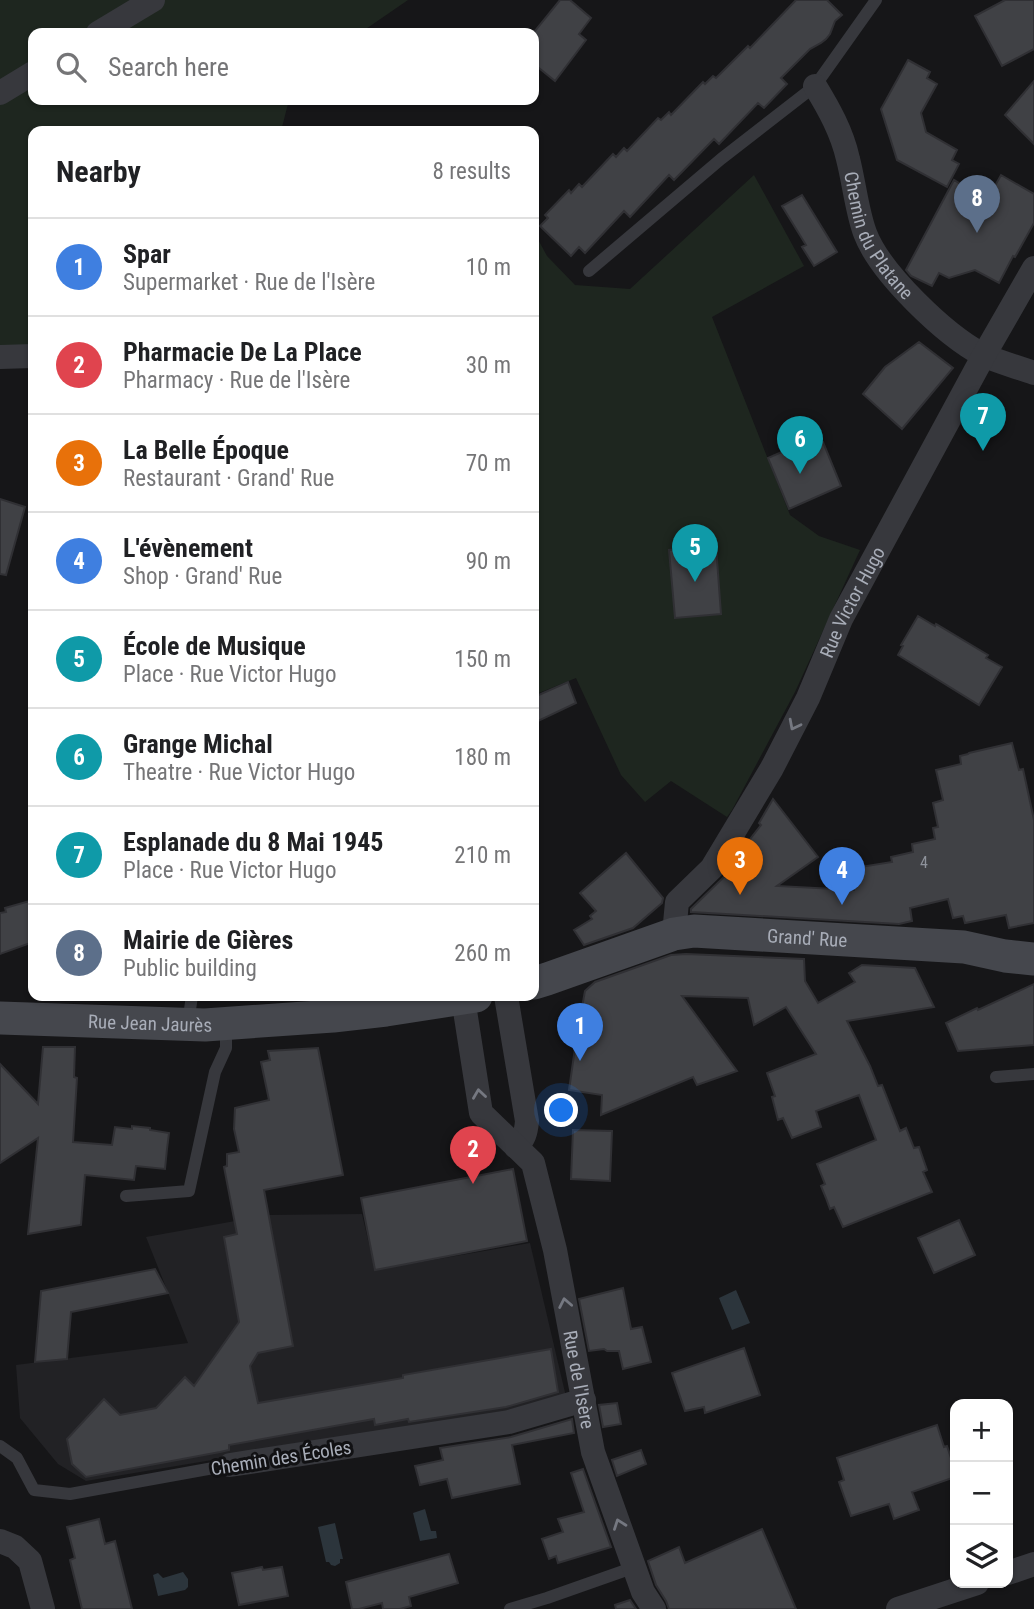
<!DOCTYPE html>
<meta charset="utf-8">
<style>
:root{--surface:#fff;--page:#f2f2f2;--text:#202124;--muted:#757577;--line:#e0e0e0;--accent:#7e622b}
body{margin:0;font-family:"Roboto Condensed",sans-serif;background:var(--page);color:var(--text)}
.controls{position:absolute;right:21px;bottom:21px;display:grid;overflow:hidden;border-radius:14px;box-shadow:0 2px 5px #0004}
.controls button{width:63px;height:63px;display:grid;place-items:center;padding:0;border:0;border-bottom:2px solid var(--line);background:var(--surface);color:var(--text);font:35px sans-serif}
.you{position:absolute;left:562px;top:1111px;width:24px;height:24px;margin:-18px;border:5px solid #fff;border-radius:50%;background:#1a73e8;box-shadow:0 0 0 10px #1a73e833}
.badge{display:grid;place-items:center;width:46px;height:46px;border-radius:50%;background:var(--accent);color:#fff;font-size:23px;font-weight:700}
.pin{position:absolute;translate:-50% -58px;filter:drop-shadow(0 2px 4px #0008)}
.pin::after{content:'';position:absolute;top:37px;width:24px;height:21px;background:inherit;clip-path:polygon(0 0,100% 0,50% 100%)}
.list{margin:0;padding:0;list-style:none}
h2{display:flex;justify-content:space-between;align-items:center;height:91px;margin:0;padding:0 28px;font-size:30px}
h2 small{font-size:23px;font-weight:400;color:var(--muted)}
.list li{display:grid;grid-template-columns:46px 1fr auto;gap:21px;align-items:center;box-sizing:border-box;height:98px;padding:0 28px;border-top:2px solid var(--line)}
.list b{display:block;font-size:26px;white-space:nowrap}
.list p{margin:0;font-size:23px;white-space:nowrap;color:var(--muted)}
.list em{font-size:23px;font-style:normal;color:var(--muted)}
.icon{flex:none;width:38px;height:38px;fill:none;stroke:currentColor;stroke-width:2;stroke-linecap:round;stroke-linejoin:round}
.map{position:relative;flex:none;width:1034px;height:1609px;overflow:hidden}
.search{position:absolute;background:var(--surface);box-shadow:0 2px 5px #0004;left:28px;top:28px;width:511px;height:77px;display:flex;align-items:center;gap:18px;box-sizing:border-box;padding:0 24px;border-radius:14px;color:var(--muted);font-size:26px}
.panel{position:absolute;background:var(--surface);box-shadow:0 2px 5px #0004;left:28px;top:126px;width:511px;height:875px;border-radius:14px}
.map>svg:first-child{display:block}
.built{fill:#222225}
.green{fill:#1e261f}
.water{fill:#2c353c}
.building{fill:#404145;stroke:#303034;stroke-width:2}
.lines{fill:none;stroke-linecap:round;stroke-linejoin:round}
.lane{stroke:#37383d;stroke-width:12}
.street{stroke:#37383d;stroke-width:24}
.secondary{stroke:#45474d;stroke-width:33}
.oneway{stroke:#757881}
.labels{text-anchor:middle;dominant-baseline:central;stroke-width:6;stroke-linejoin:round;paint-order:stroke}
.number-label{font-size:16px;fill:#8e929b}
.street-label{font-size:19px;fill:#a8adb8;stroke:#111113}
</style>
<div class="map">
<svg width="1034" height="1609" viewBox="0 0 1034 1609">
<rect width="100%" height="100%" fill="#161618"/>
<path class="built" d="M362 1214 375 1270 530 1243 567 1401 86 1481 58 1464 20 1418 16 1365 188 1343 146 1237 268 1215Z"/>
<path class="green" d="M0 0H408L360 33H33V100H289L281 131H33V348L0 361Z
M754 175 804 266 712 317 790 515 819 536 860 550 795 692 732 810 727 817 671 781 645 802 621 775 576 678 534 695V232L547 256 575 285 630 289Z"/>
<path class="water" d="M736 1290 750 1323 732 1330 719 1298Z
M425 1509 431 1531H436L437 1538 420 1541 413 1513Z
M335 1523 343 1559H340V1563L335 1566 331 1565 329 1562H326L318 1527Z
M183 1572 188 1579V1587L185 1590 158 1596 153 1575 158 1573 163 1578Z"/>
<path class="building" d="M560 0H570L591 18 579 34 586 40 555 81 534 64V32Z
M796 0H827L842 15 835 21 830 34 826 39 821 43 810 49 781 78 787 84 764 108 758 103 719 144 714 139 674 180 669 175 630 217 624 211 585 253 579 247 571 256 540 226 548 218 545 215 569 190 571 193 579 184 582 187 613 154 616 157 624 148 627 151 658 118 661 120 669 112 671 115 703 82 705 84 713 76 716 78 748 46 750 48Z
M1005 0H1034V49L1002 66 975 16Z
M908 60 930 72 927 78 937 84 921 113 926 132 957 150 952 160 959 164 947 187 897 160 881 109Z
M1034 81V144L1005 115Z
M1001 175 1034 194V223L1015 257 1013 256 999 283 975 270 949 278 939 273 932 286 911 276 906 270 954 180 987 200Z
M802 195 837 252 814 266 802 247 806 245 782 206Z
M919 342 953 368 902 429 863 394 885 367Z
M811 439 814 446 823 442 841 486 789 509 768 458Z
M0 499 25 507 6 575 0 574Z
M716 546 721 614 675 618 669 550Z
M918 616 935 626 936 624 988 655 986 658 1002 667 979 705 898 655 903 646 901 645Z
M568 682 576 703 534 723V697Z
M1012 743 1019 770 1023 769 1034 820V923L1009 928 1006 915 965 923 963 916 953 918 948 899 910 908 912 921 899 924 691 912V909L725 876 736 857 761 825 759 823 773 799 818 857 777 886 854 890V868L892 862 891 857 913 852 912 844 935 839 933 828 938 827 933 803 943 800 936 770 961 764 960 756 968 754 969 753Z
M626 853 663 898 662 903 633 928 584 945 574 930 592 919 590 916 596 911 580 893Z
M33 900V942L0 954V913L6 912 5 908Z
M686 954 804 959 805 981 818 1003 855 982 849 973 862 965 915 968 934 1007 847 1021 870 1066 878 1086 882 1085 900 1131 906 1128 914 1148 919 1147 927 1170 923 1172 932 1192 843 1227 834 1207 830 1209 826 1198 821 1186 825 1184 817 1164 876 1140 859 1095 816 1111 821 1127 792 1138 783 1118 778 1120 772 1097 775 1096 767 1073 816 1054 786 1007 754 1025 748 998 682 996 737 1071 697 1085 693 1077 601 1115 602 1095 569 1090 577 1034 585 991 595 982 671 955Z
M1034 984V1045L958 1051 946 1023 977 1008 978 1010Z
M43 1047H75L74 1077 77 1078 73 1142 112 1145 115 1127 132 1129V1126L150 1128V1130L169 1133 167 1149 165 1169 136 1166 134 1180 85 1175 81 1225 28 1234 38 1138 0 1163V1064L38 1104Z
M318 1048 343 1175 264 1190 293 1346 258 1353 250 1366 258 1403 403 1378V1375L551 1349 558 1392 506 1407 409 1422 408 1419 375 1425 374 1419 229 1445V1450L220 1452 86 1477 72 1464 67 1439 104 1399 120 1415 156 1408 185 1377 194 1386 239 1322 224 1237 237 1234 224 1167 227 1166V1154L239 1152 234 1129 235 1108 269 1100 261 1062 270 1060 268 1051Z
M573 1130 612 1131 610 1181 571 1179Z
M513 1169 527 1241 375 1270 361 1198Z
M959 1220 975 1255 934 1273 918 1238Z
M155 1269 168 1293 71 1312 67 1359 35 1362 41 1291Z
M623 1288 631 1329 642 1327 651 1362 623 1369 619 1351H607L604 1349 589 1351 579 1299Z
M744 1348 760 1395 705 1413 704 1407 685 1411 672 1373Z
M617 1403 621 1424 603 1427 599 1405Z
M572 1419 574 1433 512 1445 520 1484 452 1498 447 1479 420 1485 415 1466 443 1460 440 1448 511 1437Z
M937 1425 944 1447 947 1446 955 1470V1477L912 1492 919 1510 894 1519 889 1504 851 1516 839 1482 844 1480 837 1458Z
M641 1450 646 1464 617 1476 612 1460Z
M583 1469 611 1547 558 1563 556 1556 549 1559 542 1539 563 1532 558 1519 584 1512 571 1473Z
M99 1519 105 1544 115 1541 132 1609H82L70 1560 75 1558 67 1527Z
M762 1529 796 1609H669L666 1601 656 1585 648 1561 679 1547 685 1563Z
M449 1554 458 1583 409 1597 411 1606 400 1609H383L382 1603 359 1609H352L346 1582Z
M262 1567 263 1570 282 1567 288 1596 239 1605 232 1573Z
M630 1600 636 1609H616L615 1605Z"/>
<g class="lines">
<path class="lane" d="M589 271 721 159 815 86 876 0
M188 1023 192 996
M996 1077 1034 1074
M126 1196 189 1191 215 1072 226 1048V1024
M0 1446 17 1458 34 1490 70 1494 230 1465
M510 1609 547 1598 635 1567"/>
<g class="street">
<path d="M98 33 153 0"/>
<path id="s1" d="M815 86C829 109 842 132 848 159 854 182 857 212 865 233 880 273 945 335 983 355 999 362 1017 367 1034 373"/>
<path d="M0 93 33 73"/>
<path d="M0 357 33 356"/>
<path id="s2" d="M674 934 677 902 712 868 772 768 808 698 841 619 984 355 1034 268"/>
<path d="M506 996 527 1121C526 1133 524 1139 516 1147"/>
<path id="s3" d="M463 998 481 1113 533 1163 555 1250 593 1452 643 1592 654 1609"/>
<path d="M230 1465 509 1422 584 1400"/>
<path d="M0 1541 15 1547 30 1561 43 1609"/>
<path d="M1008 1573 1034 1564"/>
<path d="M898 1609 977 1583"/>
</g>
<g class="secondary">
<path id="s4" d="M534 983 547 979 674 934 694 931 964 947 1005 956 1034 959"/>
<path id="s5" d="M0 1018 205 1025 333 1016 386 1010 476 996"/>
</g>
</g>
<defs><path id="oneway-chevron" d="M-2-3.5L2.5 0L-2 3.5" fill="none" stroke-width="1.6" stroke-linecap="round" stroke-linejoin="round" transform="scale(1.75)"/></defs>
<g class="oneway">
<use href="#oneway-chevron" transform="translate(794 725) rotate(117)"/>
<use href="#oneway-chevron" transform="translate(479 1094) rotate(-98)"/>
<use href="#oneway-chevron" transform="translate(565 1303) rotate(-101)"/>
<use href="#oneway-chevron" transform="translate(619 1524) rotate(-110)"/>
</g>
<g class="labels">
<g class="number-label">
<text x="924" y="862">4</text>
</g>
<g class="street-label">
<text stroke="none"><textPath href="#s1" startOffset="164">Chemin du Platane</textPath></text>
<text stroke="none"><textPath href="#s2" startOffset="382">Rue Victor Hugo</textPath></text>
<text stroke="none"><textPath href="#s4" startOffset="282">Grand' Rue</textPath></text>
<text stroke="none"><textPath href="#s5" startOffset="150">Rue Jean Jaurès</textPath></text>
<text stroke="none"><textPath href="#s3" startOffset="410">Rue de l'Isère</textPath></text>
<text transform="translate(281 1458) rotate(-9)">Chemin des Écoles</text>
</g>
</g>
</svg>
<div class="controls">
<button>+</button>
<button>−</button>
<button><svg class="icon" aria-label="layers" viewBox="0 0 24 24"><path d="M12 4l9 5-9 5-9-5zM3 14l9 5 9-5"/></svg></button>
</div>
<div class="you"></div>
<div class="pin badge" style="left:580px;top:1061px;background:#3f7fe0">1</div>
<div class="pin badge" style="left:473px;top:1184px;background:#e0444e">2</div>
<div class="pin badge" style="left:740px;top:895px;background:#e8710a">3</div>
<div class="pin badge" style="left:842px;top:905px;background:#3f7fe0">4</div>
<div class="pin badge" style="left:695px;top:582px;background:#0f9aa8">5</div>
<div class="pin badge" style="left:800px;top:474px;background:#0f9aa8">6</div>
<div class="pin badge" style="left:983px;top:451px;background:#0f9aa8">7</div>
<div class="pin badge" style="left:977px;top:233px;background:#5c6f8a">8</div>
<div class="search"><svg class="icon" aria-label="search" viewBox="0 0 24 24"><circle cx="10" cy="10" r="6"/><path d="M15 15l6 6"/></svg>Search here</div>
<section class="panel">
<h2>Nearby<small>8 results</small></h2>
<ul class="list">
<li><span class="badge" style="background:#3f7fe0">1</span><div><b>Spar</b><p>Supermarket · Rue de l'Isère</p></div><em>10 m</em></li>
<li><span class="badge" style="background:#e0444e">2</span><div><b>Pharmacie De La Place</b><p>Pharmacy · Rue de l'Isère</p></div><em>30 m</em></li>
<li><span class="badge" style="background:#e8710a">3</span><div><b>La Belle Époque</b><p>Restaurant · Grand' Rue</p></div><em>70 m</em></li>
<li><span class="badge" style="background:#3f7fe0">4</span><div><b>L'évènement</b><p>Shop · Grand' Rue</p></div><em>90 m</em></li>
<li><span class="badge" style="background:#0f9aa8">5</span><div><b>École de Musique</b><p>Place · Rue Victor Hugo</p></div><em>150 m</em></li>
<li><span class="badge" style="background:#0f9aa8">6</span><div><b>Grange Michal</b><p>Theatre · Rue Victor Hugo</p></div><em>180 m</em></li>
<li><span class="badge" style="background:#0f9aa8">7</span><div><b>Esplanade du 8 Mai 1945</b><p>Place · Rue Victor Hugo</p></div><em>210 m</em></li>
<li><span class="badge" style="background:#5c6f8a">8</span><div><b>Mairie de Gières</b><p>Public building</p></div><em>260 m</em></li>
</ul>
</section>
</div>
